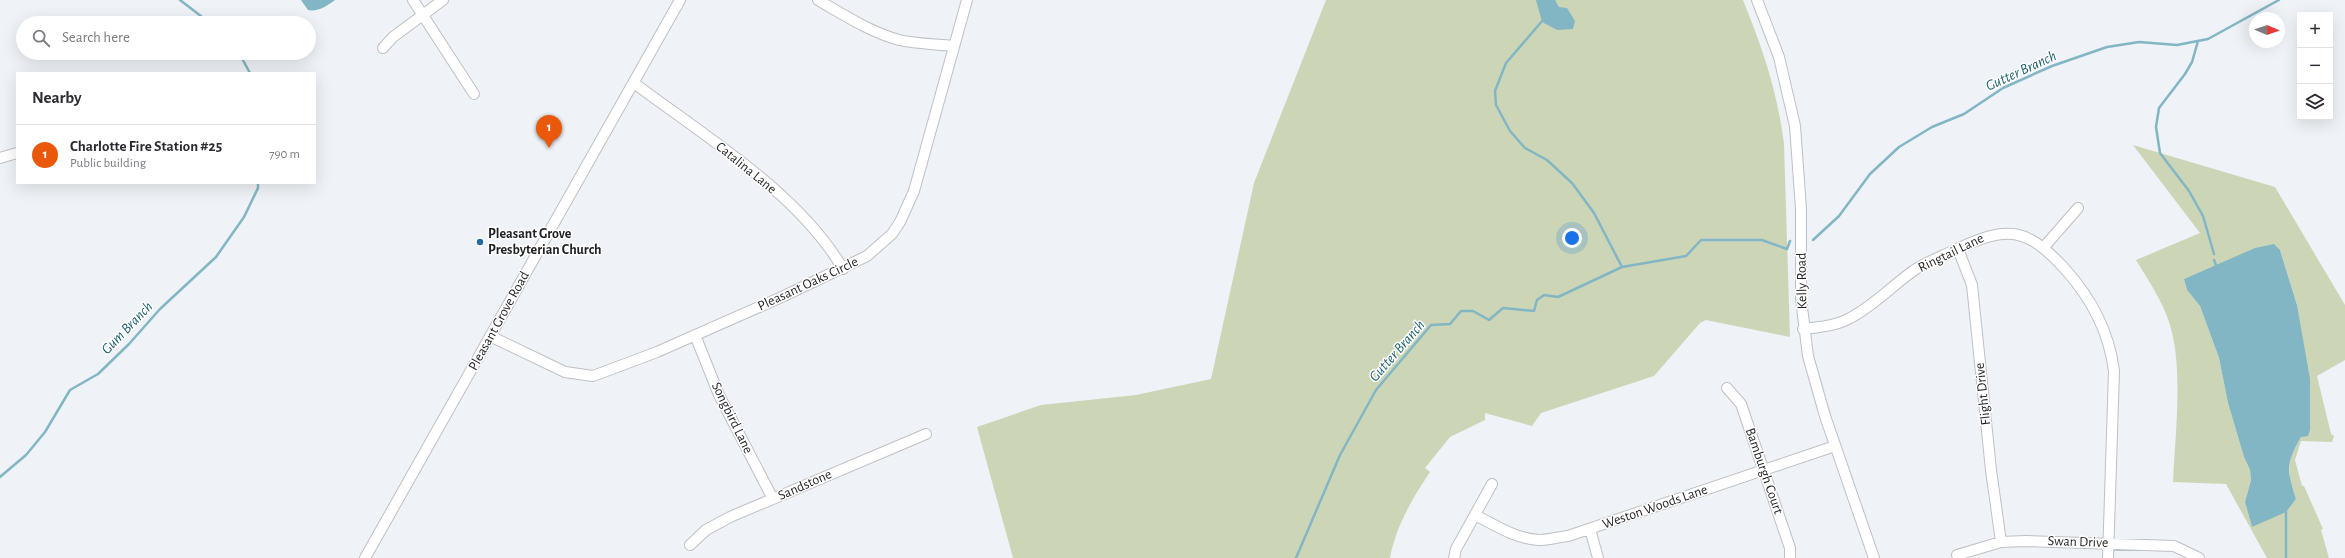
<!DOCTYPE html>
<meta charset="utf-8">
<style>
:root{--surface:#fff;--page:#f7f7f7;--text:#2b2b33;--muted:#7c7c81;--line:#e1e1e2;--accent:#ea580c}
body{margin:0;font-family:"Alegreya Sans",sans-serif;background:var(--page);color:var(--text)}
.controls{position:absolute;right:12px;top:12px;display:grid;overflow:hidden;border-radius:0px;box-shadow:0 4px 16px #0002}
.controls button{width:36px;height:36px;display:grid;place-items:center;padding:0;border:0;border-bottom:1px solid var(--line);background:var(--surface);color:var(--text);font:20px sans-serif}
.compass{position:absolute;left:2249px;top:12px;width:36px;height:36px;border-radius:50%;background:var(--surface);box-shadow:0 4px 16px #0002;rotate:92deg}
.you{position:absolute;left:1572px;top:238px;width:14px;height:14px;margin:-10px;border:3px solid #fff;border-radius:50%;background:#1a73e8;box-shadow:0 0 0 6px #1a73e833}
.badge{display:grid;place-items:center;width:26px;height:26px;border-radius:50%;background:var(--accent);color:#fff;font-size:13px;font-weight:700}
.pin{position:absolute;translate:-50% -33px;filter:drop-shadow(0 1px 2px #0008)}
.pin::after{content:'';position:absolute;top:21px;width:14px;height:12px;background:inherit;clip-path:polygon(0 0,100% 0,50% 100%)}
.list{margin:0;padding:0;list-style:none}
h2{display:flex;justify-content:space-between;align-items:center;height:52px;margin:0;padding:0 16px;font-size:17px}
h2 small{font-size:13px;font-weight:400;color:var(--muted)}
.list li{display:grid;grid-template-columns:26px 1fr auto;gap:12px;align-items:center;box-sizing:border-box;height:60px;padding:0 16px;border-top:1px solid var(--line)}
.list b{display:block;font-size:15px;white-space:nowrap}
.list p{margin:0;font-size:13px;white-space:nowrap;color:var(--muted)}
.list em{font-size:13px;font-style:normal;color:var(--muted)}
.icon{flex:none;width:22px;height:22px;fill:none;stroke:currentColor;stroke-width:2;stroke-linecap:round;stroke-linejoin:round}
.map{position:relative;flex:none;width:2345px;height:558px;overflow:hidden}
.search{position:absolute;background:var(--surface);box-shadow:0 4px 16px #0002;left:16px;top:16px;width:300px;height:44px;display:flex;align-items:center;gap:10px;box-sizing:border-box;padding:0 14px;border-radius:22px;color:var(--muted);font-size:15px}
.panel{position:absolute;background:var(--surface);box-shadow:0 4px 16px #0002;left:16px;top:72px;width:300px;height:112px;border-radius:0px}
.map>svg:first-child{display:block}
.green{fill:#ccd6b7;fill-rule:evenodd}
.water{fill:#83b6c4}
.lines{fill:none;stroke-linecap:round;stroke-linejoin:round}
.stream{stroke:#83b6c4;stroke-width:2.5}
.minor-casing{stroke:#bdc0c4;stroke-width:12}
.minor{stroke:#fff;stroke-width:10}
.poi-dot{fill:#236b9f;stroke:#fff;stroke-width:1.5}
.labels{text-anchor:middle;dominant-baseline:central;stroke-width:3;stroke-linejoin:round;paint-order:stroke}
.street-label{font-size:14px;fill:#1f2022;stroke:#fff}
.poi-label{font-size:14px;font-weight:bold;fill:#1f2022;stroke:#fff;text-anchor:start}
.water-label{font-size:15px;font-style:italic;fill:#1f6171;stroke:#fff}
</style>
<div class="map">
<svg width="2345" height="558" viewBox="0 0 2345 558">
<rect width="100%" height="100%" fill="#eff2f6"/>
<path class="green" d="M1326 0H1743C1763 50 1777 90 1784 144L1790 337 1706 320 1700 323 1654 376 1541 413 1532 426 1485 413V420L1450 437 1425 468 1430 472C1412 499 1396 526 1390 558H1013L977 427 1041 405 1136 395 1211 379 1254 183Z
M2133 145 2275 187 2345 305V360L2317 376 2331 434 2334 436 2332 442 2301 441 2295 460 2302 486H2304L2323 529 2321 530 2329 558H2267L2226 484 2173 482C2175 436 2184 366 2169 322 2162 300 2148 280 2136 260L2200 233ZM2280 250 2297 305 2301 437 2289 459 2290 479 2296 499 2252 527 2245 502 2251 480 2250 470 2244 457 2228 403 2219 358 2200 306 2187 290 2184 279 2215 266Z"/>
<path class="water" d="M301 0H335C327 6 318 12 308 10Z
M1536 0H1555L1559 7 1567 8 1575 21 1573 29 1557 30 1542 22Z
M2274 244 2280 250 2297 305 2310 379V430L2308 436 2301 437C2285 465 2287 469 2296 499L2286 512 2252 527 2245 502 2251 480 2250 470 2244 457 2228 403 2219 358 2200 306 2187 290 2184 279 2255 248Z"/>
<g class="lines">
<path class="stream" d="M180 0 210 23
M1543 20 1506 63 1495 91 1496 105 1510 131 1525 148 1547 160 1572 183 1594 213 1622 267
M2198 41 2192 62 2185 74 2159 108 2156 127 2160 153 2189 191 2203 216 2214 254
M239 53 250 73
M1813 240 1839 216 1870 174 1899 147 1932 127 1964 114 2003 88 2052 66 2107 47 2139 42 2177 45 2208 39 2279 0
M2214 260 2217 268
M0 477 26 455 45 432 70 390 98 374 129 344 160 309 216 257 244 217 258 188V183
M2284 510 2286 512V558
M1296 558 1340 455 1376 390 1431 325 1450 324 1461 311H1473L1489 320 1503 308 1534 311 1537 300 1544 295 1558 297 1622 267 1686 256 1701 240H1762L1787 249 1790 241"/>
<g class="minor-casing">
<path id="minor" d="M413 0 474 94
M818 0C844 15 870 32 899 40 916 44 936 44 954 46
M1757 0 1779 57 1795 126 1801 209V299L1808 356 1825 416 1874 558
M383 48 393 37 443 0
M634 83C703 135 799 193 843 269
M0 158 17 153
M2044 247 2078 208
M1958 249 1972 285 1991 470 2001 542
M1803 329C1819 327 1836 326 1850 318 1873 306 1892 286 1913 271 1927 261 1944 256 1959 248 2009 225 2027 228 2065 269 2092 299 2109 331 2114 371L2108 558
M695 335 719 395 773 499
M490 336 565 372 593 376 657 352 784 296 867 256 892 234 900 222 914 191 967 0
M1727 388 1741 404 1790 548V558
M1475 515C1495 525 1516 539 1539 540 1548 540 1559 537 1568 536L1835 446
M1590 529 1598 558
M690 545 706 530 730 517 926 434
M1957 555 2001 542 2026 541 2174 546 2199 558
M365 558 680 0
M1454 558 1456 549 1492 484"/>
</g>
<use href="#minor" class="minor"/>
</g>
<circle class="poi-dot" cx="480" cy="242" r="4"/>
<g class="labels">
<g class="street-label">
<text transform="translate(746 168) rotate(39)">Catalina Lane</text>
<text transform="translate(1951 253) rotate(-26)">Ringtail Lane</text>
<text transform="translate(1802 281) rotate(-91)">Kelly Road</text>
<text transform="translate(808 284) rotate(-25)">Pleasant Oaks Circle</text>
<text transform="translate(499 321) rotate(-61)">Pleasant Grove Road</text>
<text transform="translate(1983 394) rotate(-96)">Flight Drive</text>
<text transform="translate(732 418) rotate(64)">Songbird Lane</text>
<text transform="translate(1764 471) rotate(71)">Bamburgh Court</text>
<text transform="translate(805 485) rotate(-24)">Sandstone</text>
<text transform="translate(1655 507) rotate(-19)">Weston Woods Lane</text>
<text transform="translate(2078 542) rotate(2)">Swan Drive</text>
</g>
<g class="poi-label">
<text x="488" y="234">Pleasant Grove<tspan x="488" dy="16">Presbyterian Church</tspan></text>
</g>
<g class="water-label">
<text transform="translate(2021 71) rotate(-25)">Gutter Branch</text>
<text transform="translate(127 328) rotate(-46)">Gum Branch</text>
<text transform="translate(1397 351) rotate(-49)">Gutter Branch</text>
</g>
</g>
</svg>
<div class="controls">
<button>+</button>
<button>−</button>
<button><svg class="icon" aria-label="layers" viewBox="0 0 24 24"><path d="M12 4l9 5-9 5-9-5zM3 14l9 5 9-5"/></svg></button>
</div>
<svg class="compass" viewBox="-18 -18 36 36"><path d="M0-13l5 13h-10z" fill="#e53935"/><path d="M0 13l5-13h-10z" fill="#7c7c81"/></svg>
<div class="you"></div>
<div class="pin badge" style="left:549px;top:148px">1</div>
<div class="search"><svg class="icon" aria-label="search" viewBox="0 0 24 24"><circle cx="10" cy="10" r="6"/><path d="M15 15l6 6"/></svg>Search here</div>
<section class="panel">
<h2>Nearby<small></small></h2>
<ul class="list">
<li><span class="badge">1</span><div><b>Charlotte Fire Station #25</b><p>Public building</p></div><em>790 m</em></li>
</ul>
</section>
</div>
